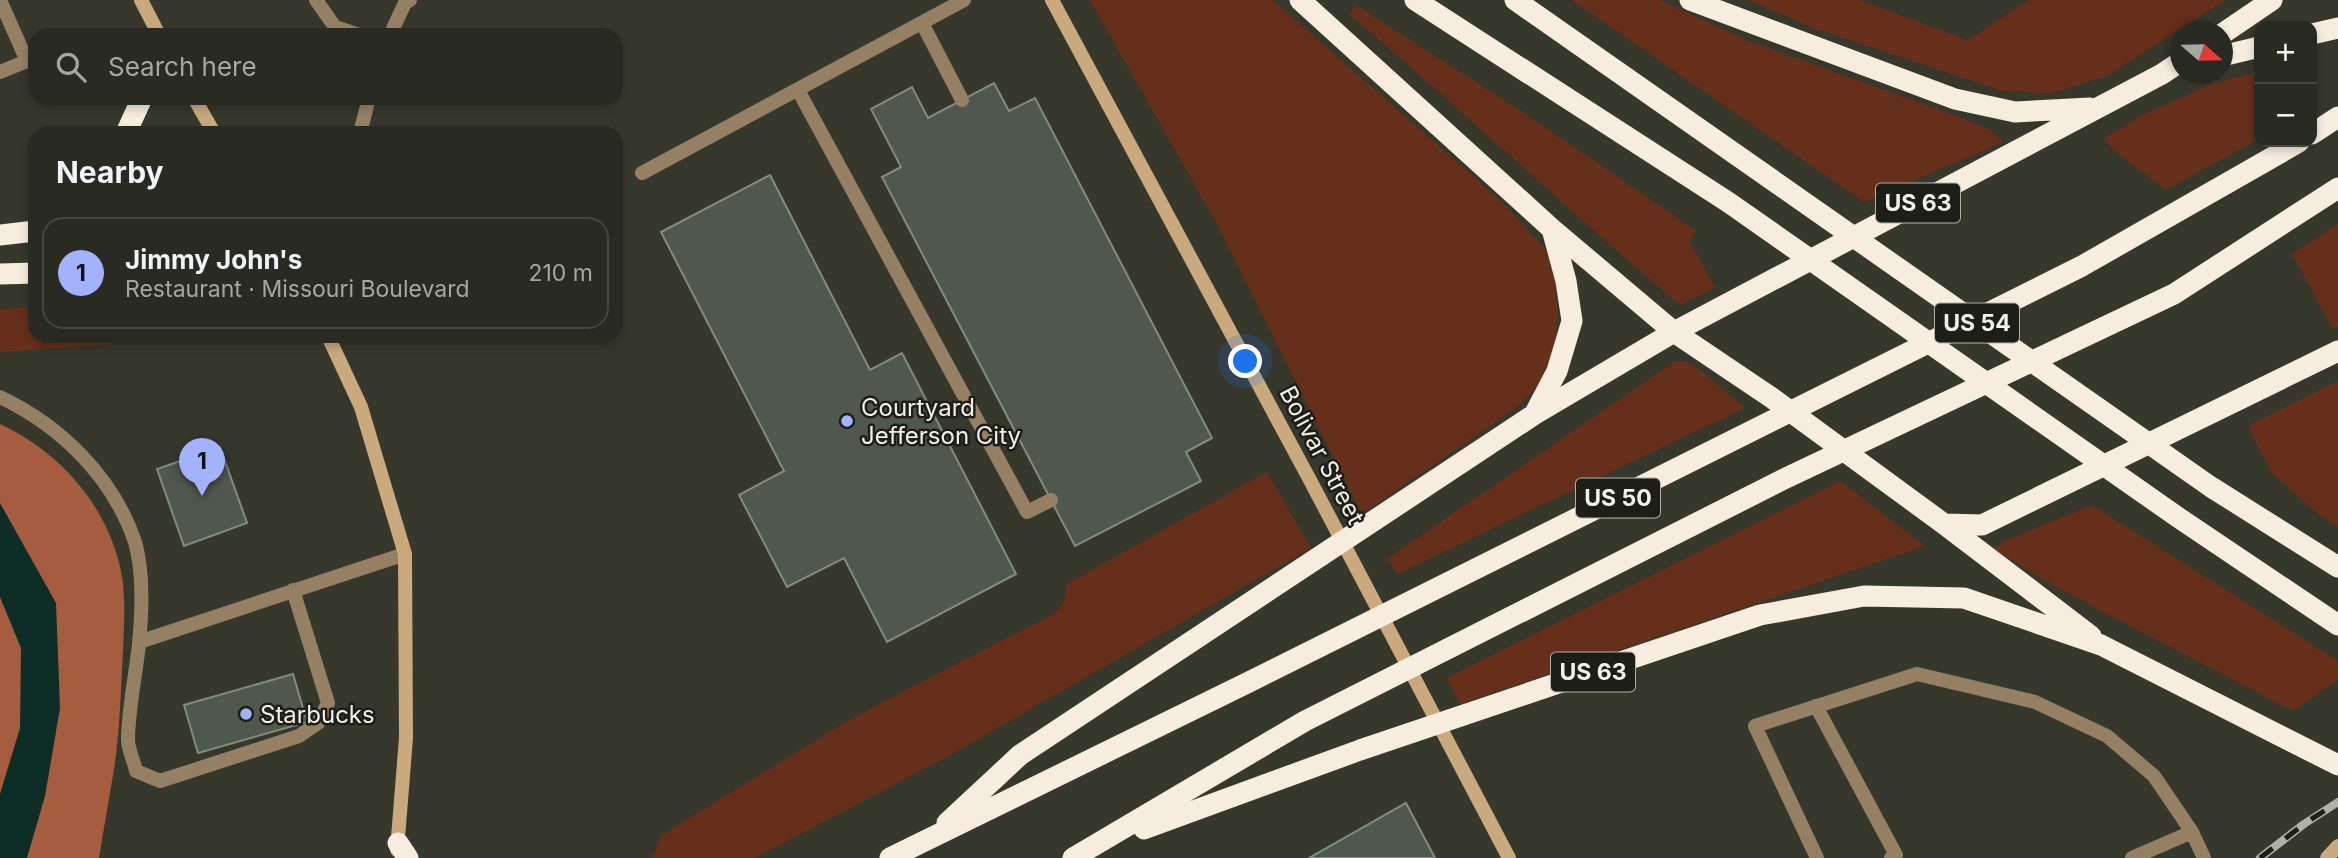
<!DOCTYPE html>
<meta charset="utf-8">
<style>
:root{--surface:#292a21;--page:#35362e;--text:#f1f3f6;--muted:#a5a7a5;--line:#45463f;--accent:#a2b2fd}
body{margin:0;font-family:Inter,sans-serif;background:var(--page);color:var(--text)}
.controls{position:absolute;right:21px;top:21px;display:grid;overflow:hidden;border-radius:14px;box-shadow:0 4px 10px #0003}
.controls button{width:63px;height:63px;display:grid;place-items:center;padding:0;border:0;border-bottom:2px solid var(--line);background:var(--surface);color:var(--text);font:35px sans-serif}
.compass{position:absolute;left:2170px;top:21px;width:63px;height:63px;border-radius:50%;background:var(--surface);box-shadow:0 4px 10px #0003;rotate:110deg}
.you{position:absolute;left:1246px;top:362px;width:24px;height:24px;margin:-18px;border:5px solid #fff;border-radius:50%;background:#1a73e8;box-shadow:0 0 0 10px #1a73e833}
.badge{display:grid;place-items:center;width:46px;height:46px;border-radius:50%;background:var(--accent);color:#111;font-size:23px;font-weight:700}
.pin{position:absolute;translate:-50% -58px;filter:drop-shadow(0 2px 4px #0008)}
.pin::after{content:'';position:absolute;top:37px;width:24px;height:21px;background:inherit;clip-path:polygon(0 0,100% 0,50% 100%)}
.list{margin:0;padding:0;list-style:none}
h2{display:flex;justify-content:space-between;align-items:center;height:91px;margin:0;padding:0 28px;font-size:30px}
h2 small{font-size:23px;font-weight:400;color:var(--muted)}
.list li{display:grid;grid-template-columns:46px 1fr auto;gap:21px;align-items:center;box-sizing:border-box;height:112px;margin:0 14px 14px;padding:0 14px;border:2px solid var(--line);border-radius:21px}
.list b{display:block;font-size:26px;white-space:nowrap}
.list p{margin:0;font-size:23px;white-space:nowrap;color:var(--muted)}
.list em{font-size:23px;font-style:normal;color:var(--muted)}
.icon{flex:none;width:38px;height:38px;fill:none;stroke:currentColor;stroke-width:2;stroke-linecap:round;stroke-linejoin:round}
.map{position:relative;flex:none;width:2338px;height:858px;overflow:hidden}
.search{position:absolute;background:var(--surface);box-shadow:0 4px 10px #0003;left:28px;top:28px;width:595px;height:77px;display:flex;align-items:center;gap:18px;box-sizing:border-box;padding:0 24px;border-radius:21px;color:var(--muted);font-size:26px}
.panel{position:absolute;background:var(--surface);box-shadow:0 4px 10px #0003;left:28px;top:126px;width:595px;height:217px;border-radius:21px}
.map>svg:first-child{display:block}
.green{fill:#662f19}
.forest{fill:#a65c3f}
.water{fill:#0c2e26}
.building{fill:#50584e;stroke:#828b80;stroke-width:2}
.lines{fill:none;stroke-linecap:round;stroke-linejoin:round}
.lane{stroke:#958064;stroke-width:14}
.secondary{stroke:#caa97c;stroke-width:14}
.highway{stroke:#f7eddf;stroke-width:21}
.rail-casing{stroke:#b0b1a8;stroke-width:8}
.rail{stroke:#1e1e19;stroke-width:5;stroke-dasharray:16;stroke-linecap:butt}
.poi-dot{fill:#a2b2fd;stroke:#1e1e19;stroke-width:2.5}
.labels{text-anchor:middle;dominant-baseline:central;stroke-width:5;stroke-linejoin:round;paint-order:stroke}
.shield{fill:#1e1e19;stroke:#b2b2ab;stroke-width:2}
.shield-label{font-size:23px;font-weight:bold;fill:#f1f1ea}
.poi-label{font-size:24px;fill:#f1f1ea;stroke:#1e1e19;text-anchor:start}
.street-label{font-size:24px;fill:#f1f1ea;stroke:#1e1e19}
</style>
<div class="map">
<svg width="2338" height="858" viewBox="0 0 2338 858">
<rect width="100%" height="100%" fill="#37382c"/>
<path class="green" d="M1090 0H1273L1498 198 1545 248 1556 284 1558 320 1554 350 1539 383 1520 405 1362 514 1216 222Z
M1572 0H1660L1749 41 1962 118 1990 130 2003 142 1864 202Z
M1748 0H1859L1968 40 2029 0H2225L2107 76 2052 93 2002 91 1814 28Z
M1356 5 1527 115 1697 231 1689 241 1715 287 1680 305C1568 210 1461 109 1349 14Z
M2259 72V139L2166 190 2116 152 2104 138 2143 115 2211 84Z
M2338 224V327L2333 329 2292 254Z
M35 307V336H132L108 345 0 352V309Z
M1674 362H1686L1703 372 1745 408 1397 574 1388 558Z
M2338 381V527L2316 512 2272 473 2248 426Z
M1267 472 1311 548 945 758 755 858H652L662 835 849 720 1055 613C1063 605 1068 597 1065 585Z
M1840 481 1925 546 1460 704 1447 678Z
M2092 505 2338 661V680L2293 711 2054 586 1994 549 2004 541Z"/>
<path class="forest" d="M0 424C60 452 107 505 121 571 126 596 124 626 123 651 121 688 120 726 115 763 110 795 104 826 99 858H0Z"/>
<path class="water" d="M0 503 56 603 60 708 45 796 27 858H0V794L20 728 21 648 0 597Z"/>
<path class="building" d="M994 83 1009 111 1035 98 1212 438 1186 452 1201 481 1075 546 882 177 901 167 871 109 912 87 928 118Z
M770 175 870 370 902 353 1016 574 887 642 844 558 787 587 739 495 784 471 661 232Z
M220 447 247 523 184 546 157 469Z
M293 674 307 722 198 753 184 705Z
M1406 803 1435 858H1309Z"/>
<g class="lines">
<path class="lane" d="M316 0 335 27 359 35
M922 23 962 100
M390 35 405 3 410 0
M0 72 27 61 0 0
M798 90 1027 512 1051 500
M360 133 369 98
M642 173 964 0
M0 397C61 426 113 477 135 542 144 573 142 613 139 644 136 673 128 711 128 740 128 749 134 761 136 771L160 781 299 736 318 723 328 703 293 590
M139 642 405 554
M1816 706 1896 855 1891 858
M1817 858 1755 726 1917 674 2035 702 2107 736 2154 776 2192 832 2204 858
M2132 858 2192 832"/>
<path class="secondary" d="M141 0 159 35
M1052 0 1311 482 1509 858
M194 98 214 133
M328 336 361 407 405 554 406 738 397 850
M2327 858 2338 846"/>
<path class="highway" d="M1300 0 1552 229 1674 332 1772 398 1944 524 2091 636
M1415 0 1728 202 2179 518 2338 625
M1515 0 2211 487 2338 567
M1690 0 1955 99 2015 112 2090 108
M2222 34 2272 0
M2312 34 2338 28
M2222 56 2259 47
M126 133 142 98
M2312 134 2338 117
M0 235 35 231
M0 274 35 273
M1535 413 1557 371 1572 321 1566 281 1552 229
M1944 524 1982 525 2338 351
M947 823 1020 755 1535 414 1674 332 2162 74 2180 62
M1144 829 1360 750 1760 615 1864 596 1964 598 2101 645 2338 765
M398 843 408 858
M890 858 1249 682 2082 266 2299 142
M1073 858 1305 721 1786 478 2174 294 2338 188"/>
<g class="rail-casing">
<path id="rail" d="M2260 858 2304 824 2338 802"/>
</g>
<use href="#rail" class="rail"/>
</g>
<g class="poi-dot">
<circle cx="847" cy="421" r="7"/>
<circle cx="246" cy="714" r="7"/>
</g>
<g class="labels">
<g class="shield">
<rect x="1876" y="183.5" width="84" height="39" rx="5"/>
<rect x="1935" y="303.5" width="84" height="39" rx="5"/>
<rect x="1576" y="478.5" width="84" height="39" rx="5"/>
<rect x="1551" y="652.5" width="84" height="39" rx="5"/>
</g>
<g class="shield-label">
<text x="1918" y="203">US 63</text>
<text x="1977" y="323">US 54</text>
<text x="1618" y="498">US 50</text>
<text x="1593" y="672">US 63</text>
</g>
<g class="poi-label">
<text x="861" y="407">Courtyard<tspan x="861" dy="28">Jefferson City</tspan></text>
<text x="260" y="714">Starbucks</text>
</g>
<g class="street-label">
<text transform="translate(1322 455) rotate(62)">Bolivar Street</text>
</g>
</g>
</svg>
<div class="controls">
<button>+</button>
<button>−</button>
</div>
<svg class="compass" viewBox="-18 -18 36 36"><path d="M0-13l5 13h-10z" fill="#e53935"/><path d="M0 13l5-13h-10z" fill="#a5a7a5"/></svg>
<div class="you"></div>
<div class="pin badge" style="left:202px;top:496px">1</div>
<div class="search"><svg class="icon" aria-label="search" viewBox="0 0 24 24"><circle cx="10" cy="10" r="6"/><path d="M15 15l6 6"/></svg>Search here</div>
<section class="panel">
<h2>Nearby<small></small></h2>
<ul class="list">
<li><span class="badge">1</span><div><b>Jimmy John's</b><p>Restaurant · Missouri Boulevard</p></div><em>210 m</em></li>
</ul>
</section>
</div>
